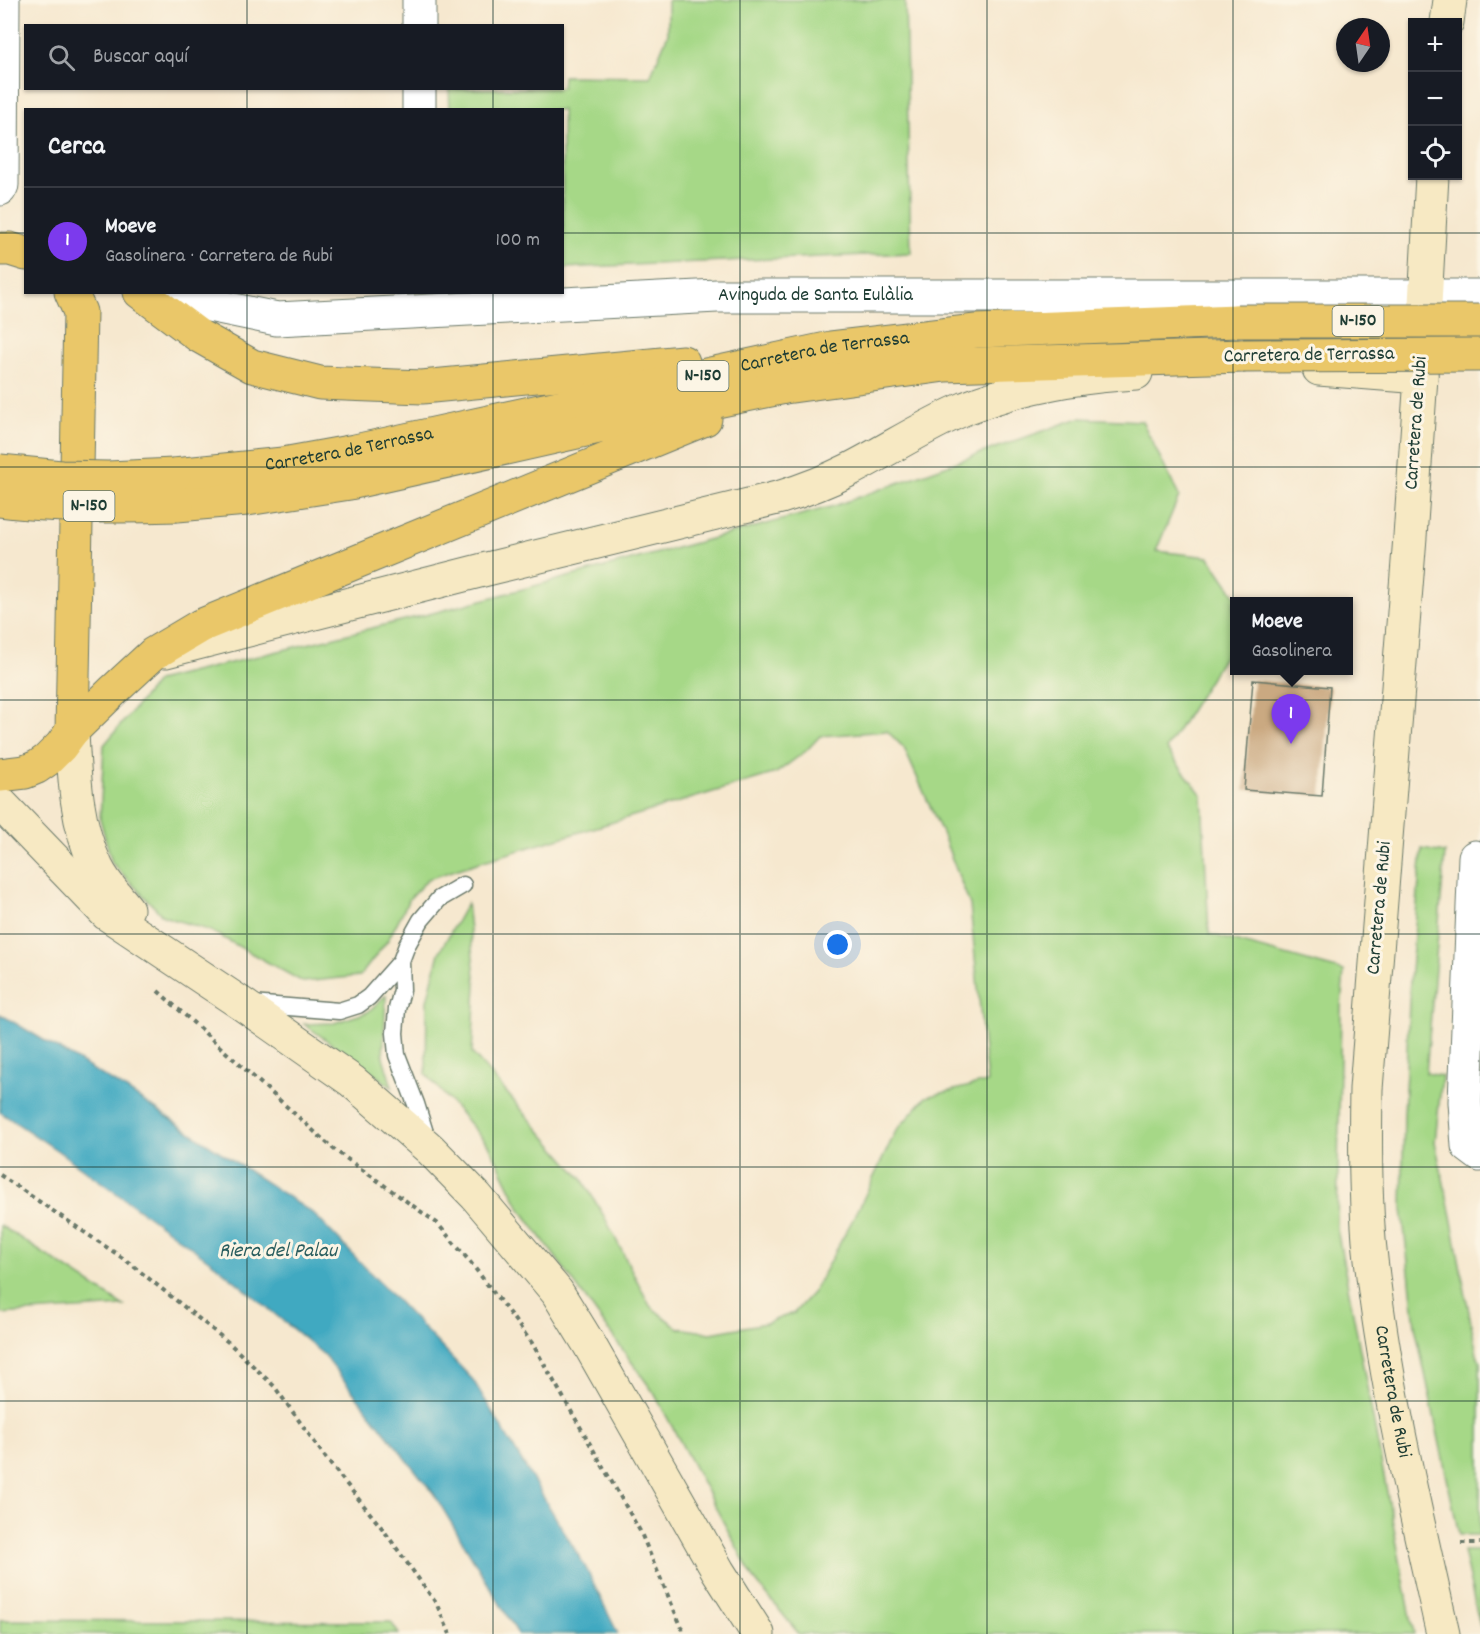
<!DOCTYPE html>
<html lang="es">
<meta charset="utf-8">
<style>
:root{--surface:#171b24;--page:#20242c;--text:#f1f3f6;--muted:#9ea1a6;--line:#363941;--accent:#7c3aed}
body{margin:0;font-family:Dekko,sans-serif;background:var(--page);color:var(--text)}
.controls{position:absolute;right:18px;top:18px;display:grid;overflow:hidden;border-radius:0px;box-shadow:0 2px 4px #0004}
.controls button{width:54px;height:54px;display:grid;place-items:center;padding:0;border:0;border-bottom:2px solid var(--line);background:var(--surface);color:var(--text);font:30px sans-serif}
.compass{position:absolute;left:1336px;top:18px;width:54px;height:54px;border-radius:50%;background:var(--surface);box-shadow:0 2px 4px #0004;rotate:13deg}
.you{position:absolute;left:838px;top:945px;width:21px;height:21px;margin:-15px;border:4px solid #fff;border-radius:50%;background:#1a73e8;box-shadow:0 0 0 9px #1a73e833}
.badge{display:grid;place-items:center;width:39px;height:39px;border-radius:50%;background:var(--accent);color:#fff;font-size:20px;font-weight:700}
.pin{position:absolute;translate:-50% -50px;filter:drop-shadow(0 2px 3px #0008)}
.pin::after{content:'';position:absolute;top:32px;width:21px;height:18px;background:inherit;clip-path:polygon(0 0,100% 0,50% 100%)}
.popup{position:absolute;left:1230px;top:597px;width:123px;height:78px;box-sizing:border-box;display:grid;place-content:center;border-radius:0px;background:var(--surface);filter:drop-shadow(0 2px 4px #0005);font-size:20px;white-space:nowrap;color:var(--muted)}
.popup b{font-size:22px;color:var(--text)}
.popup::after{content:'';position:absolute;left:50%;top:100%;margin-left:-12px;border:12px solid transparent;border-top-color:var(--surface)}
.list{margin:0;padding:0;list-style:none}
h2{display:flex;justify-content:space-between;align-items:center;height:78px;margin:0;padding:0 24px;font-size:26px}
h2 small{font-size:20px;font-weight:400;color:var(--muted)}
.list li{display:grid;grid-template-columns:39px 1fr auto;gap:18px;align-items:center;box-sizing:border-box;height:108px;padding:0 24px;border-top:2px solid var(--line)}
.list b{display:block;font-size:22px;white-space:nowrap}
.list p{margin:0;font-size:20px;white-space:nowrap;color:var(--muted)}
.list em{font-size:20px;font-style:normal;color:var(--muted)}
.icon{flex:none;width:33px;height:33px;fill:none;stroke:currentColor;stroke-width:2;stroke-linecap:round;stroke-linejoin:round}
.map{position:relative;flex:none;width:1480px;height:1634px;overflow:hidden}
.search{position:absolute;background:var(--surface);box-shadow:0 2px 4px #0004;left:24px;top:24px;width:540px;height:66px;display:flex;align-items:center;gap:15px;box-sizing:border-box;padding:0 21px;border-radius:0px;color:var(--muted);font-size:22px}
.panel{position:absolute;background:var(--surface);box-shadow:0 2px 4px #0004;left:24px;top:108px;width:540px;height:186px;border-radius:0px}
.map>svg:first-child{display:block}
.green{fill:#a6d887;stroke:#628a5e;stroke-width:1.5}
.water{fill:#41a9c1;stroke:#30737a;stroke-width:1.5}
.building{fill:#caa981}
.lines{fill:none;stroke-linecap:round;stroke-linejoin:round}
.lane-casing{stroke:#6a796a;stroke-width:19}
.street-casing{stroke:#6a796a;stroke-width:35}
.secondary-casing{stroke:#6a796a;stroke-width:35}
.primary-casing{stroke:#6a796a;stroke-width:35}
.path{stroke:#6a796a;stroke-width:4;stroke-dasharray:4.5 4.5;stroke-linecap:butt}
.lane{stroke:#fff;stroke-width:16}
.street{stroke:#fff;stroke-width:33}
.secondary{stroke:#f7e9c3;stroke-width:33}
.primary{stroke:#eac769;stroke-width:33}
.primary-bridge-casing{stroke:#6a796a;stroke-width:35;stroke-linecap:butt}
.primary-bridge{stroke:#eac769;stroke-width:33}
.grid{fill:none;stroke:#1f3d34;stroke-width:1.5;stroke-opacity:0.55}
.labels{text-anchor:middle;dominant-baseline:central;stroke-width:6;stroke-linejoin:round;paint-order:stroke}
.shield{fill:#fcf5e5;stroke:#617469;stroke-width:1.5}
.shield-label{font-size:18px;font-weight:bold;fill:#1f3d34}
.street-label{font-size:20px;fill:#1f3d34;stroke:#fcf5e5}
.water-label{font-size:21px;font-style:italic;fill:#295d5e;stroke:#fcf5e5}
</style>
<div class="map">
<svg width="1480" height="1634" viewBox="0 0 1480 1634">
<rect width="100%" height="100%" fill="#fcf5e5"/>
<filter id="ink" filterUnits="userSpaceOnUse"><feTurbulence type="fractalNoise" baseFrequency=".0167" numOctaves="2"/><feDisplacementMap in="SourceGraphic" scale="12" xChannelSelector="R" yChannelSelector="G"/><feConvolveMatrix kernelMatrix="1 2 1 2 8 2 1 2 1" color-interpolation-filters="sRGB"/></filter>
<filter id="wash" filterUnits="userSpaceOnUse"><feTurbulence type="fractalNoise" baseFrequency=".008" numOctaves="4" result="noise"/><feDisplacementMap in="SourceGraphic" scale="24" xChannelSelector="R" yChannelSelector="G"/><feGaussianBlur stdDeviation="1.35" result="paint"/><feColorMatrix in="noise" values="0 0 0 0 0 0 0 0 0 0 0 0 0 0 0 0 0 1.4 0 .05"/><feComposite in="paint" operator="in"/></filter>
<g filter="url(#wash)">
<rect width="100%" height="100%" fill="#f6e8cf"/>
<path class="green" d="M668 0H905L911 253 563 268 562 110 450 109 449 89 562 88 563 76 650 77 668 34Z
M1079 418 1142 421 1179 496 1156 551 1209 557 1239 601 1234 602V641L1166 749 1202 795 1209 934 1344 971 1341 1007 1337 1229 1414 1634H799L754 1579 654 1393 520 1208 490 1147 426 1074 427 1001 439 953 467 903 476 985 472 1053 582 1179 604 1216 650 1306 678 1328 711 1333 766 1323 794 1313 813 1292 858 1210 896 1131 926 1097 987 1082 970 905 942 833 904 748 887 731 820 736 806 751 776 773 477 863 428 879 410 898 388 940 360 976 303 982 211 931 163 916 112 863 100 819 104 745 157 681 433 613 834 506Z
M1422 849 1445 853 1426 1073 1442 1076 1435 1142 1451 1216 1477 1355 1480 1361V1535H1459L1415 1326 1402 1209 1404 1114 1410 981Z
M386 995 383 1057 392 1087 304 1024 334 1023 368 1012Z
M0 1225 124 1306 0 1314Z
M1463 1551H1480V1627Z
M0 1620 391 1622 399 1634H0Z"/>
<path class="water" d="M0 1014 125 1089 314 1214 473 1380 586 1568 618 1634H518L434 1494 324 1355 217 1266 58 1151 0 1112Z"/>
<g id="blocks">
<path class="building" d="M1253 680 1330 687 1322 796 1244 790Z"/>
</g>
</g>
<g filter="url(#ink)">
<use href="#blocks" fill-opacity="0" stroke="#6a796a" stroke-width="1.5"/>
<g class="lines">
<g class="lane-casing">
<path id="lane" d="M251 1004 339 1011 358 1005 369 997 401 961
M427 1139 416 1104 397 1055 395 1033 397 1009 402 990 401 961 407 945 421 920 439 899 463 885"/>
</g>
<g class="street-casing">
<g id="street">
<path d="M419 0V26"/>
<path d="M419 88V110"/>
<path d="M0 189 2 185 3 0"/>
<path id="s1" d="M155 292 185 300 277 319 717 296H1480"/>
<path d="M1475 857 1465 1102 1468 1146 1480 1155"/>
</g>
</g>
<g class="secondary-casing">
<g id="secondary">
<path d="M1447 22 1450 0"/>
<path id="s2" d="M1432 176 1421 377 1410 537 1366 1089C1365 1139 1365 1190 1369 1240 1382 1373 1414 1504 1443 1634"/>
<path d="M1319 369 1421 377"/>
<path d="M166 651 487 569 781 497C804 490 827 481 849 470 888 450 926 425 966 408 1019 387 1079 376 1136 373"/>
<path d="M72 731C74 777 76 825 97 868 104 883 117 896 127 909"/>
<path d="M0 803 107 914 242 1004 352 1081 430 1149 476 1196 557 1292 589 1344 718 1571 758 1634"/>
</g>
</g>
<g class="primary-casing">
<g id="primary">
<path d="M0 249H10L26 254"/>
<path d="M71 292 80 312 72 731"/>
<path d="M140 292 199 336 252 366 320 383 422 387 683 362"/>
<path id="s3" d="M174 475 283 464 355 451 831 348 976 331 1237 321"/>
<path d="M177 505 247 499 350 483 688 407 785 387 945 365 1243 356"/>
<path d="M0 775 25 772 37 767 47 760 61 746 72 731 114 690 153 654 200 626 705 419"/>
</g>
</g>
<path class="path" d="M158 991 336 1151 437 1223 471 1263 532 1343 640 1531 682 1628 683 1634
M0 1175 127 1261 228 1342 274 1386 331 1465 382 1528 436 1603 450 1634
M1461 1543H1480"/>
<use href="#lane" class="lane"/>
<use href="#street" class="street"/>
<use href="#secondary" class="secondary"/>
<use href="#primary" class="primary"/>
<g class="primary-bridge-casing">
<path id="primary-bridge" d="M1237 321H1480
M1243 356 1480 355
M0 471 61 477 108 478 174 475
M0 500C59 507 118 507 177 505"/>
</g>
<use href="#primary-bridge" class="primary-bridge"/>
</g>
</g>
<path class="grid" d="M247 0V26M493 0V26M740 0V1634M987 0V1634M1233 0V1634M247 88V110M493 88V110M0 233H26M562 233H1480M247 292V1634M493 292V1634M0 467H1480M0 700H1480M0 934H1480M0 1167H1480M0 1401H1480"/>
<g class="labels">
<g class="shield">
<rect x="1332.5" y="306" width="51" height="30" rx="4.5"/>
<rect x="677.5" y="361" width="51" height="30" rx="4.5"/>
<rect x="63.5" y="491" width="51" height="30" rx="4.5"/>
</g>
<g class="shield-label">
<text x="1358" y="321">N-150</text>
<text x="703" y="376">N-150</text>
<text x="89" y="506">N-150</text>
</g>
<g class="street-label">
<text stroke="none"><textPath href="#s1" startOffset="664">Avinguda de Santa Eulàlia</textPath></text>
<text stroke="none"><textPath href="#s3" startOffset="663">Carretera de Terrassa</textPath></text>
<text transform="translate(1309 356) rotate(-1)">Carretera de Terrassa</text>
<text transform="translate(1417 423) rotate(-86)">Carretera de Rubi</text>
<text stroke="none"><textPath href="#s3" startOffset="177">Carretera de Terrassa</textPath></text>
<text transform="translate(1380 908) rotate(-85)">Carretera de Rubi</text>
<text stroke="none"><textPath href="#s2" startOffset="1220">Carretera de Rubi</textPath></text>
</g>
<g class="water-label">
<text x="278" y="1252">Riera del Palau</text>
</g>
</g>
</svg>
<div class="controls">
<button>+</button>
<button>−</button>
<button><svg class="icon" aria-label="locate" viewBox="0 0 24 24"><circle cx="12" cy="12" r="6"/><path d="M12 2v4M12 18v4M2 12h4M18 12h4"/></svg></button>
</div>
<svg class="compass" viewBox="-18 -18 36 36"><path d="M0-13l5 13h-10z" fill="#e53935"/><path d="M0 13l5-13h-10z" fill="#9ea1a6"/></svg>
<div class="you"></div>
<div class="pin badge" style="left:1291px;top:744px">1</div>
<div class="popup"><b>Moeve</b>Gasolinera</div>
<div class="search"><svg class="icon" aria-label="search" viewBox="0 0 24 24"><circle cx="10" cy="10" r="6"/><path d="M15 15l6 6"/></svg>Buscar aquí</div>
<section class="panel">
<h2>Cerca<small></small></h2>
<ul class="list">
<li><span class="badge">1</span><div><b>Moeve</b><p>Gasolinera · Carretera de Rubi</p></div><em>100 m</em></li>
</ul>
</section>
</div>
